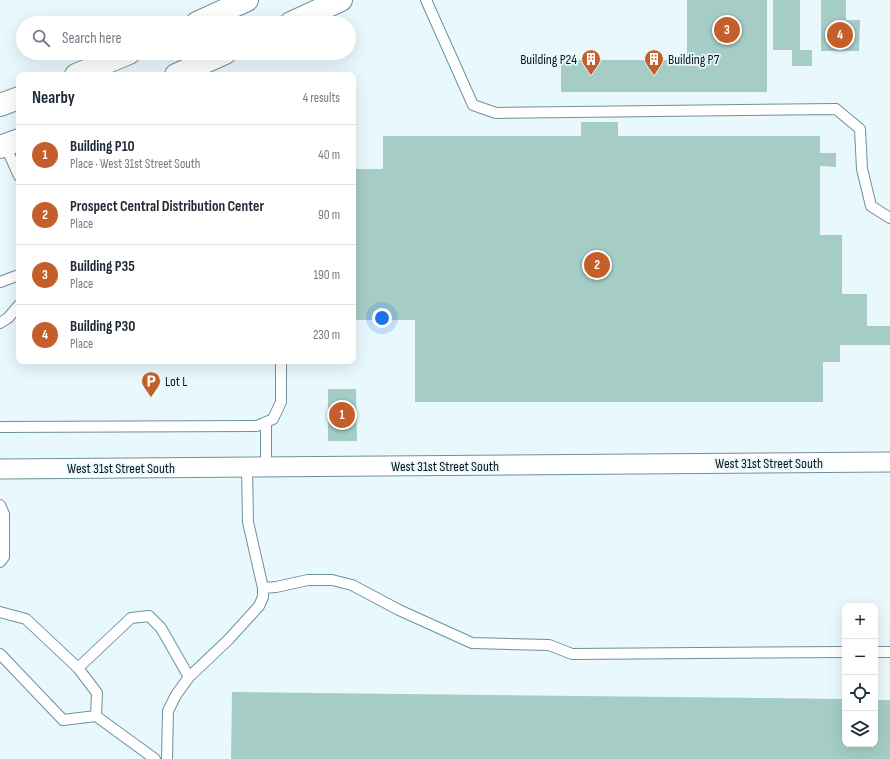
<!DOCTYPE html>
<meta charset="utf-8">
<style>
:root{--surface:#fff;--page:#f6f6f7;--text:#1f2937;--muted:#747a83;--line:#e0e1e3;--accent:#c45f2c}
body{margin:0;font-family:"Sofia Sans Condensed",sans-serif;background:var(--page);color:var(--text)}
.controls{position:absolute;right:12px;bottom:12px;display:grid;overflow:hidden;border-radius:8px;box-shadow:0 4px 16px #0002}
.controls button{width:36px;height:36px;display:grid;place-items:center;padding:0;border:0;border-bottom:1px solid var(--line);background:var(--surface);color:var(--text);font:20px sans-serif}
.you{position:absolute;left:382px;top:318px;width:14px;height:14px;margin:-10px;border:3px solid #fff;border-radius:50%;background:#1a73e8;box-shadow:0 0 0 6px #1a73e833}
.badge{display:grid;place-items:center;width:26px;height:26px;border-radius:50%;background:var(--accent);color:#fff;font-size:13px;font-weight:700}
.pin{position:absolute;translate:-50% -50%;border:2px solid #fff;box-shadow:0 1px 4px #0006}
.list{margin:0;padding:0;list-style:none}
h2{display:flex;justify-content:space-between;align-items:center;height:52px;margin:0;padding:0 16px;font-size:17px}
h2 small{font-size:13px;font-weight:400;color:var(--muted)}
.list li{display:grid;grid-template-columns:26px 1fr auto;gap:12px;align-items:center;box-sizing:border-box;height:60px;padding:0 16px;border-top:1px solid var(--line)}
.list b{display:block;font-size:15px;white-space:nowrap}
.list p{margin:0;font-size:13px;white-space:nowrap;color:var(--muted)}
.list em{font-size:13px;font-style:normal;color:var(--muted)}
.icon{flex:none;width:22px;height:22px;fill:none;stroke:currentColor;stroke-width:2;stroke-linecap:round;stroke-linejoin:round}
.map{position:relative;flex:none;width:890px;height:759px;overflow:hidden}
.search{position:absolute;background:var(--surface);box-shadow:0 4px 16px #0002;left:16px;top:16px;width:340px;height:44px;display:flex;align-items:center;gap:10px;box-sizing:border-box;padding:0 14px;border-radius:22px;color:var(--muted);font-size:15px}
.panel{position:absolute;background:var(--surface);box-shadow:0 4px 16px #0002;left:16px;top:72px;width:340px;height:292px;border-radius:8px}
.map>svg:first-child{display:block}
.building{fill:#a5cdc6}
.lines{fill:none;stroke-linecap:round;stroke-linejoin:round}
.lane-casing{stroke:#6d919c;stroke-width:12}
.street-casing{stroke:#6d919c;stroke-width:21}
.secondary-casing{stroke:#6d919c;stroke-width:24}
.lane{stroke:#fff;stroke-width:10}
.street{stroke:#fff;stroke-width:19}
.secondary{stroke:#fff;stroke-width:22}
.labels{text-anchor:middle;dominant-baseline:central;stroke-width:3.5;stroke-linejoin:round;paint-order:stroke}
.poi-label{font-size:14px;fill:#09171b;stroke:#e9f8fd;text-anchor:start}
.street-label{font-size:14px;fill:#09171b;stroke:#e9f8fd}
</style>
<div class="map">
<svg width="890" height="759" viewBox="0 0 890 759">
<rect width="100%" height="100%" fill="#e9f8fd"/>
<path class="building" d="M687 0H767V92H561V60H687Z
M773 0H800V50H812V66H792V50H773Z
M821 0H846V20H860L859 51H821Z
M581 122H618V136H820V153H836V167L820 166V235H842V294H867V326H890V345H840V362H823V402H415V320H353V169H383V136H581Z
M328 389H356L357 441H328Z
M232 692 845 699V744H875V700H890V759H231Z"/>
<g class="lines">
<g class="lane-casing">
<path id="lane" d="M426 0 473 105 496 113 836 109 860 129 862 169 871 206 890 218
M5 145 19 176
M0 282 19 275
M0 323 8 318 19 305
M266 422V467
M0 427 257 426 273 419 281 402V361
M0 505 4 514V557L0 562
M263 588 276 587 308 580H332L352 585 399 610 472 643 549 645 572 654 845 652
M0 612 26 619 78 668 97 693 96 716 63 720 0 654
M875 652H890
M78 668 131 618 149 616 161 628 189 677
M96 716 155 759
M167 759 168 711 176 695 189 677 229 639 259 606 263 597V588L248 522 247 467"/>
</g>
<g class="street-casing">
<path id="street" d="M0 469 890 462"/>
</g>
<g class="secondary-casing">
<path id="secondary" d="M197 23 247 0
M291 23 341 0
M76 75 129 53
M176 75 225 53
M0 105 19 98
M0 147 19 140"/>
</g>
<use href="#lane" class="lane"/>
<use href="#street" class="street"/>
<use href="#secondary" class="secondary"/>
</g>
<defs>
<g id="building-pin" transform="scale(1)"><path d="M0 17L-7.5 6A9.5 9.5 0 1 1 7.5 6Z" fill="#c45f2c" stroke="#e9f8fd"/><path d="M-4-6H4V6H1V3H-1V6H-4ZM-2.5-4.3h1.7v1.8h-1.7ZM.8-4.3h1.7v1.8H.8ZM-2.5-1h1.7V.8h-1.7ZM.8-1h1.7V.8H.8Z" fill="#fff"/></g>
<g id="parking-pin" transform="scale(1)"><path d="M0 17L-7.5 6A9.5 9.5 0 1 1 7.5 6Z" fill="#c45f2c" stroke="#e9f8fd"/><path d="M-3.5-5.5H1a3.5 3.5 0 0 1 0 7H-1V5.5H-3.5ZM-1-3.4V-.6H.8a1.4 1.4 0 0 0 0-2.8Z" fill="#fff"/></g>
</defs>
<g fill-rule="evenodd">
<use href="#building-pin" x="591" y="59"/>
<use href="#building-pin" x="654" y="59"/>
<use href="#parking-pin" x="151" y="381"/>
</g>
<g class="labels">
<g class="poi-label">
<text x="577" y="59" text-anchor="end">Building P24</text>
<text x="668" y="59">Building P7</text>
<text x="165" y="381">Lot L</text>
</g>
<g class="street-label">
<text x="769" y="463">West 31st Street South</text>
<text x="445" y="466">West 31st Street South</text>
<text x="121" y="468">West 31st Street South</text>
</g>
</g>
</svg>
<div class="controls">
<button>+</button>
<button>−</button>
<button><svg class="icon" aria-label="locate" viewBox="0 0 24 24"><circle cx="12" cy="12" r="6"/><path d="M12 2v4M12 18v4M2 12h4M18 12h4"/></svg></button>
<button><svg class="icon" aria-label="layers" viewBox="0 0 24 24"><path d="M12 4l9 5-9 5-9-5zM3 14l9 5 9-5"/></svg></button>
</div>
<div class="you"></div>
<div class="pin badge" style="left:342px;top:415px">1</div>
<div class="pin badge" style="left:597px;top:265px">2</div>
<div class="pin badge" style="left:727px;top:30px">3</div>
<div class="pin badge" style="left:840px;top:35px">4</div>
<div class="search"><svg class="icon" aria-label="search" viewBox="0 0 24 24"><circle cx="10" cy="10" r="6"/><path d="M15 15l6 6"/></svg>Search here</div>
<section class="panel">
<h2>Nearby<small>4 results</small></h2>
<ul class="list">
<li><span class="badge">1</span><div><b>Building P10</b><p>Place · West 31st Street South</p></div><em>40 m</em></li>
<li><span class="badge">2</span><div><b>Prospect Central Distribution Center</b><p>Place</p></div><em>90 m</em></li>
<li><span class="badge">3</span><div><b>Building P35</b><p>Place</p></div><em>190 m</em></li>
<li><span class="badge">4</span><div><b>Building P30</b><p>Place</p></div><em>230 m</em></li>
</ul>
</section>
</div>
